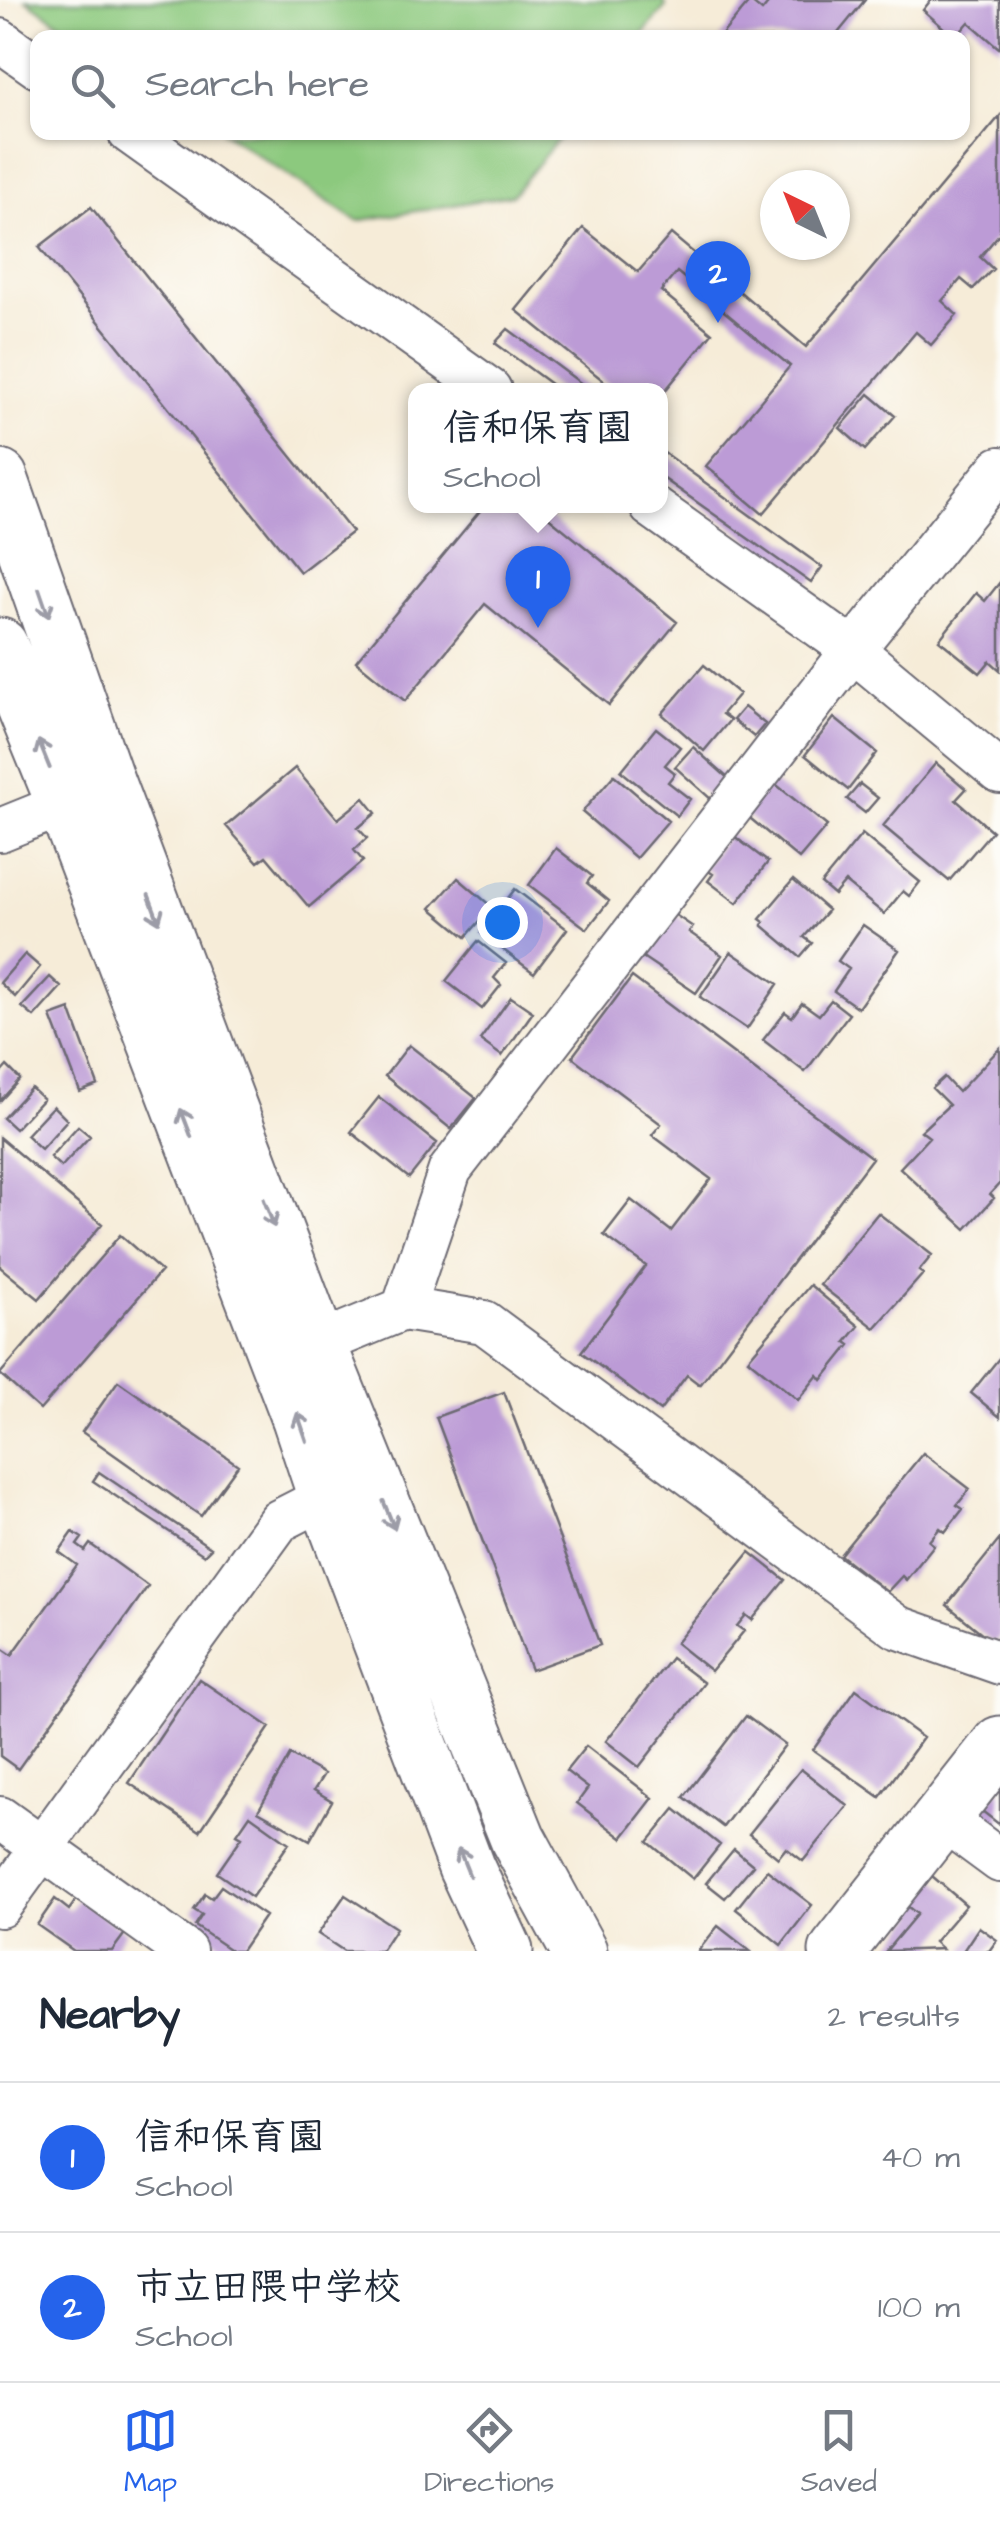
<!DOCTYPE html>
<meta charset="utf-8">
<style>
:root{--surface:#fff;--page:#f2f2f3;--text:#1f2937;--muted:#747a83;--line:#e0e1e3;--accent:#2563eb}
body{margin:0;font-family:"Architects Daughter","Klee One",sans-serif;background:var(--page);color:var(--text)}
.compass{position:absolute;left:760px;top:170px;width:90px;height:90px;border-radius:50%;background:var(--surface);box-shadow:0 2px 8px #0004;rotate:317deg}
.you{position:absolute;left:502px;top:922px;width:35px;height:35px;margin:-25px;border:8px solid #fff;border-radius:50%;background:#1a73e8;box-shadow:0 0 0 15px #1a73e833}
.badge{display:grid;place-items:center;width:65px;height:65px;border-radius:50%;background:var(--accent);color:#fff;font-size:32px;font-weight:700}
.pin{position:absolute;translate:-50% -82px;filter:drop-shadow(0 2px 5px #0008)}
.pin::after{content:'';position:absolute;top:52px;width:35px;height:30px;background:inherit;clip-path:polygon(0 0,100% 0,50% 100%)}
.popup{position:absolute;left:408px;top:383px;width:260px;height:130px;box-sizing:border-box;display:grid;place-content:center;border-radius:20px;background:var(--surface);filter:drop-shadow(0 2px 8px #0005);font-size:32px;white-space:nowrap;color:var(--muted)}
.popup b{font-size:38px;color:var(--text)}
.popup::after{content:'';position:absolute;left:50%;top:100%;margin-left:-20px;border:20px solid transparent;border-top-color:var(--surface)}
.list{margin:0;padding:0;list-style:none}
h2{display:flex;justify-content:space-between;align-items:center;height:130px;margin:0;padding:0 40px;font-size:42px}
h2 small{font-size:32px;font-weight:400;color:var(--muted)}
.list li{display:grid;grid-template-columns:65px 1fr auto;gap:30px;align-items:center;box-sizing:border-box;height:150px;padding:0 40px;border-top:2px solid var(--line)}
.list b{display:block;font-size:38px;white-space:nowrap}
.list p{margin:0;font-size:32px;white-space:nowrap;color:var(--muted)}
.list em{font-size:32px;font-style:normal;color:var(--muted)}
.icon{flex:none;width:55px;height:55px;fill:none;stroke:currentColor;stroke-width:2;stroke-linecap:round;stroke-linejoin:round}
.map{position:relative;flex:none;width:1000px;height:1951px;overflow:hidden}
.search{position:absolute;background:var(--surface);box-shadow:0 2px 8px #0004;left:30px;right:30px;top:30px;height:110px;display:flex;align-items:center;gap:25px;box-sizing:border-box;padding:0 35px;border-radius:20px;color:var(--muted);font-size:38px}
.sheet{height:430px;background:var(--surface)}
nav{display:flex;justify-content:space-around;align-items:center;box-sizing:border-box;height:140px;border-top:2px solid var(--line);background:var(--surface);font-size:28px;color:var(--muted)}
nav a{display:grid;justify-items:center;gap:5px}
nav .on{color:var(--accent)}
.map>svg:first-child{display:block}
.green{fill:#8cc97e;stroke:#57765c;stroke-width:2.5}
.building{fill:#bc9bd6}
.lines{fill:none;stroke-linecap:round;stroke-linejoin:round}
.minor-casing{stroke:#6c6972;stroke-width:46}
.tertiary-casing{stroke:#6c6972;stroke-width:59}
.minor{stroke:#fff;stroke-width:42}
.tertiary{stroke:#fff;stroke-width:55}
.oneway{stroke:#9c9ca7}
</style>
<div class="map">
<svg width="1000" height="1951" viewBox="0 0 1000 1951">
<rect width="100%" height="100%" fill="#fdfcf7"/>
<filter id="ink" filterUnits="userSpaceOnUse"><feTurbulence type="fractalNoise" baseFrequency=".01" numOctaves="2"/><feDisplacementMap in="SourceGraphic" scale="20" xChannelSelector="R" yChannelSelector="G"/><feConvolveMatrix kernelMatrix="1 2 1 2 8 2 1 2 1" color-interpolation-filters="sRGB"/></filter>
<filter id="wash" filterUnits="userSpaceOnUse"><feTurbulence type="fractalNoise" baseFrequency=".0048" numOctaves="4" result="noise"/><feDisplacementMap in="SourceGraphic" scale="40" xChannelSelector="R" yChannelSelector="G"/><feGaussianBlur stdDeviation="2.25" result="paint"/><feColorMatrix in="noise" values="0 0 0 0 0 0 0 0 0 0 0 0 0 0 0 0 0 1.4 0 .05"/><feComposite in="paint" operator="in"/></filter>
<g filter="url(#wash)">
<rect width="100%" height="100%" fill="#f6ecd8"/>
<path class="green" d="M26 0H663L666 6 640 37 82 38Z
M224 133H563L512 195 357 221Z"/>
<g id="blocks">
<path class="building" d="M771 0H865L834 38H719L750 1 762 11Z
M931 0H1000V49L969 22 955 38 923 10Z
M1000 116V233L980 257 993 269 973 289 961 279 942 301 957 315 931 345 916 332 763 514 706 466 790 366 677 272 661 291 712 333 660 397V390H615L516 310 583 228 638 272 671 234 806 347Z
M91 207 352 532 300 572 39 247Z
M508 329 590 390H559L495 343Z
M869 394 895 416 865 450 840 428Z
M660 450 822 567 811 583 660 476Z
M484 506H535L677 622 609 705 485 604 405 701 356 661Z
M1000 582V670L990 661 980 673 939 640 976 593 985 601Z
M704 665 739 694 722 714 730 720 704 751 662 714Z
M744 707 765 724 754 737 733 720Z
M834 718 877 753 848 790 805 755Z
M656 728 680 747 665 765 675 773 668 782 690 799 677 816 621 771Z
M693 747 730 780 713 801 675 767Z
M936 763 966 789 956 800 992 831 949 881 883 826Z
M295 768 338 819 364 798 376 813 358 828 367 838 354 850 363 861 309 907 266 856 258 862 226 826Z
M614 775 668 821 636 858 582 812Z
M773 782 827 826 799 859 745 814Z
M860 784 878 798 865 813 847 799Z
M730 833 768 862 737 903 708 881 713 874 704 868Z
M862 834 920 882 909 896 903 891 884 914 845 882 834 895 821 884Z
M556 848 592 876 587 883 609 901 587 929 529 885Z
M458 878 492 907 466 937 431 908Z
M793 880 828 910 804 937 812 943 800 957 762 925 764 922 760 919Z
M515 889 567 929 534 973 481 933Z
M668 910 693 927 689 932 722 955 696 993 638 954Z
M863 925 899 950 858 1008 834 991 849 969 838 961Z
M478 941 506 963 494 978 501 985 482 1009 446 981Z
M731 952 778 984 747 1029 700 997Z
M25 954 40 967 15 997 0 983Z
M50 977 61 987 34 1017 22 1007Z
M632 977 872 1158 700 1385 687 1375 660 1411 581 1352 646 1266 604 1235 631 1200 671 1231 711 1179 652 1135 661 1124 572 1057Z
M511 997 533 1012 502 1056 480 1040Z
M831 1000 849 1014 805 1072 763 1040 785 1012 792 1017 802 1003 819 1015Z
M70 1009 98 1085 80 1092 51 1016Z
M409 1045 476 1098 451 1129 385 1076Z
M1000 1048V1183L990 1194 994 1198 966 1229 900 1168 929 1137 921 1131 949 1105 932 1088 944 1077 958 1092Z
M7 1066 20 1079 0 1101V1074Z
M31 1088 43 1099 15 1129 3 1118Z
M379 1097 437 1143 409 1178 351 1132Z
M53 1106 67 1120 41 1149 26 1135Z
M78 1126 90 1136 61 1167 50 1157Z
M0 1138 102 1224 39 1299 0 1267Z
M878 1213 932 1255 919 1271 923 1274 875 1328 820 1285Z
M120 1235 161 1271 40 1410 0 1374Z
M810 1285 859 1326 846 1342 850 1345 822 1380 818 1375 798 1400 748 1359Z
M1000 1357V1417L971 1393Z
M118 1381 238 1465 201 1516 82 1432Z
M504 1392 600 1645 531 1670 436 1417Z
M923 1453 970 1489 957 1505 963 1509 945 1532 940 1528 929 1541 934 1545 906 1580 902 1576 887 1592 840 1555Z
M99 1472 211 1548 204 1555 93 1481Z
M73 1532 82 1538 77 1545 85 1551 90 1544 148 1586 18 1769 0 1756V1647L12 1655 77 1565 59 1552Z
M1000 1539V1636L994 1643 947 1605Z
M750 1552 785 1580 752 1620 746 1615 737 1626 744 1631 711 1671 676 1643Z
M671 1658 704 1683 639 1767 606 1741Z
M199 1679 270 1727 200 1831 129 1783Z
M856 1689 923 1738 880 1797 813 1750Z
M746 1716 785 1745 723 1827 684 1797Z
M586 1746 653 1798 622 1838 577 1803 588 1788 566 1771Z
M290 1755 324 1774 314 1790 332 1801 310 1840 258 1811Z
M801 1769 848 1806 803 1861 786 1848 778 1858 749 1834Z
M1000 1788V1825L982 1811Z
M675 1809 720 1845 693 1879 648 1842Z
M250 1815 289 1843 252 1897 217 1873 242 1837 237 1834Z
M734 1849 753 1865 725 1898 706 1883Z
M767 1870 812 1905 781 1945 736 1909Z
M932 1876 966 1905 934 1942 942 1949 886 1951 917 1914 907 1906Z
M221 1886 265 1916 241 1951H232L195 1926 202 1915 194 1910 205 1894 212 1898Z
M345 1895 396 1928 381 1951H344L318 1934Z
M55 1899 69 1910 77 1899 126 1932 112 1951H74L37 1925Z
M718 1926 750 1951H698Z
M979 1927 997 1940 989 1951H963Z"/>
</g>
</g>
<g filter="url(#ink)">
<use href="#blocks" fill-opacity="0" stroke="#6c6972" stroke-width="2.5"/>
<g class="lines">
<g class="minor-casing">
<path id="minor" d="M0 40 38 67
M129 132 490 390
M651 506 853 650 1000 772
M0 830 94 792
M403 1309 450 1170 853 650 1000 468
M318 1344 403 1309 484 1322 897 1627 1000 1663
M0 1818 185 1951
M943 1819 1000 1861
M0 1906 279 1521 326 1497"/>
</g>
<g class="tertiary-casing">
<path id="tertiary" d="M0 478 108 786 318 1344 518 1839 579 1951
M0 646 65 805 300 1419 326 1497 466 1867 505 1951
M837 1951 1000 1744"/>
</g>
<use href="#minor" class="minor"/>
<use href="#tertiary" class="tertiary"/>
</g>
<defs><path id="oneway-shaft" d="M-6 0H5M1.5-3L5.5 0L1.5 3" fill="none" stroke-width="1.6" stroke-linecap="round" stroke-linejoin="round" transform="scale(2.5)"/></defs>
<g class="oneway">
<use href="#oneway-shaft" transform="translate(44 603) rotate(71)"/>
<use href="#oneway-shaft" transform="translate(44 754) rotate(-112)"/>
<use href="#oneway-shaft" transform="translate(154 909) rotate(69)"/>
<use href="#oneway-shaft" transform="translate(186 1123) rotate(-111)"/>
<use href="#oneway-shaft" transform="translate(269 1213) rotate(69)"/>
<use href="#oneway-shaft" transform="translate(302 1427) rotate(-109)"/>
<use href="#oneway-shaft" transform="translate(389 1515) rotate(68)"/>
<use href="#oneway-shaft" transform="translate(464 1862) rotate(-112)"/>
</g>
</g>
</svg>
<svg class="compass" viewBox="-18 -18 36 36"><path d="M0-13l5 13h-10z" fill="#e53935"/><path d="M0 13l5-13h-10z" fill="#747a83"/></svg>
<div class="you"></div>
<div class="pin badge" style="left:538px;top:628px">1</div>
<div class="popup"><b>信和保育園</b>School</div>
<div class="pin badge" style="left:718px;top:323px">2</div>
<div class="search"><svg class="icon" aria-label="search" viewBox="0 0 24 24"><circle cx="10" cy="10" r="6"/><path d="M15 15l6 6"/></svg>Search here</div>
</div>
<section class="sheet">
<h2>Nearby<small>2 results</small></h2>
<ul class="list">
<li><span class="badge">1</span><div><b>信和保育園</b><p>School</p></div><em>40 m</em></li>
<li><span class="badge">2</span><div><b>市立田隈中学校</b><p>School</p></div><em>100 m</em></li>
</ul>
</section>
<nav>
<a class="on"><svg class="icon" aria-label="map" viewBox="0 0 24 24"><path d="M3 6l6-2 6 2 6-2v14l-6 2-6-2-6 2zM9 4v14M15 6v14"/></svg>Map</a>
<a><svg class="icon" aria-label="directions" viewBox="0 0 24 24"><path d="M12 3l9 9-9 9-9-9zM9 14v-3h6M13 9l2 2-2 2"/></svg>Directions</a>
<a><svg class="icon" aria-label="saved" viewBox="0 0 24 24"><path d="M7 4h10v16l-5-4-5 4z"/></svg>Saved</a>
</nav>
